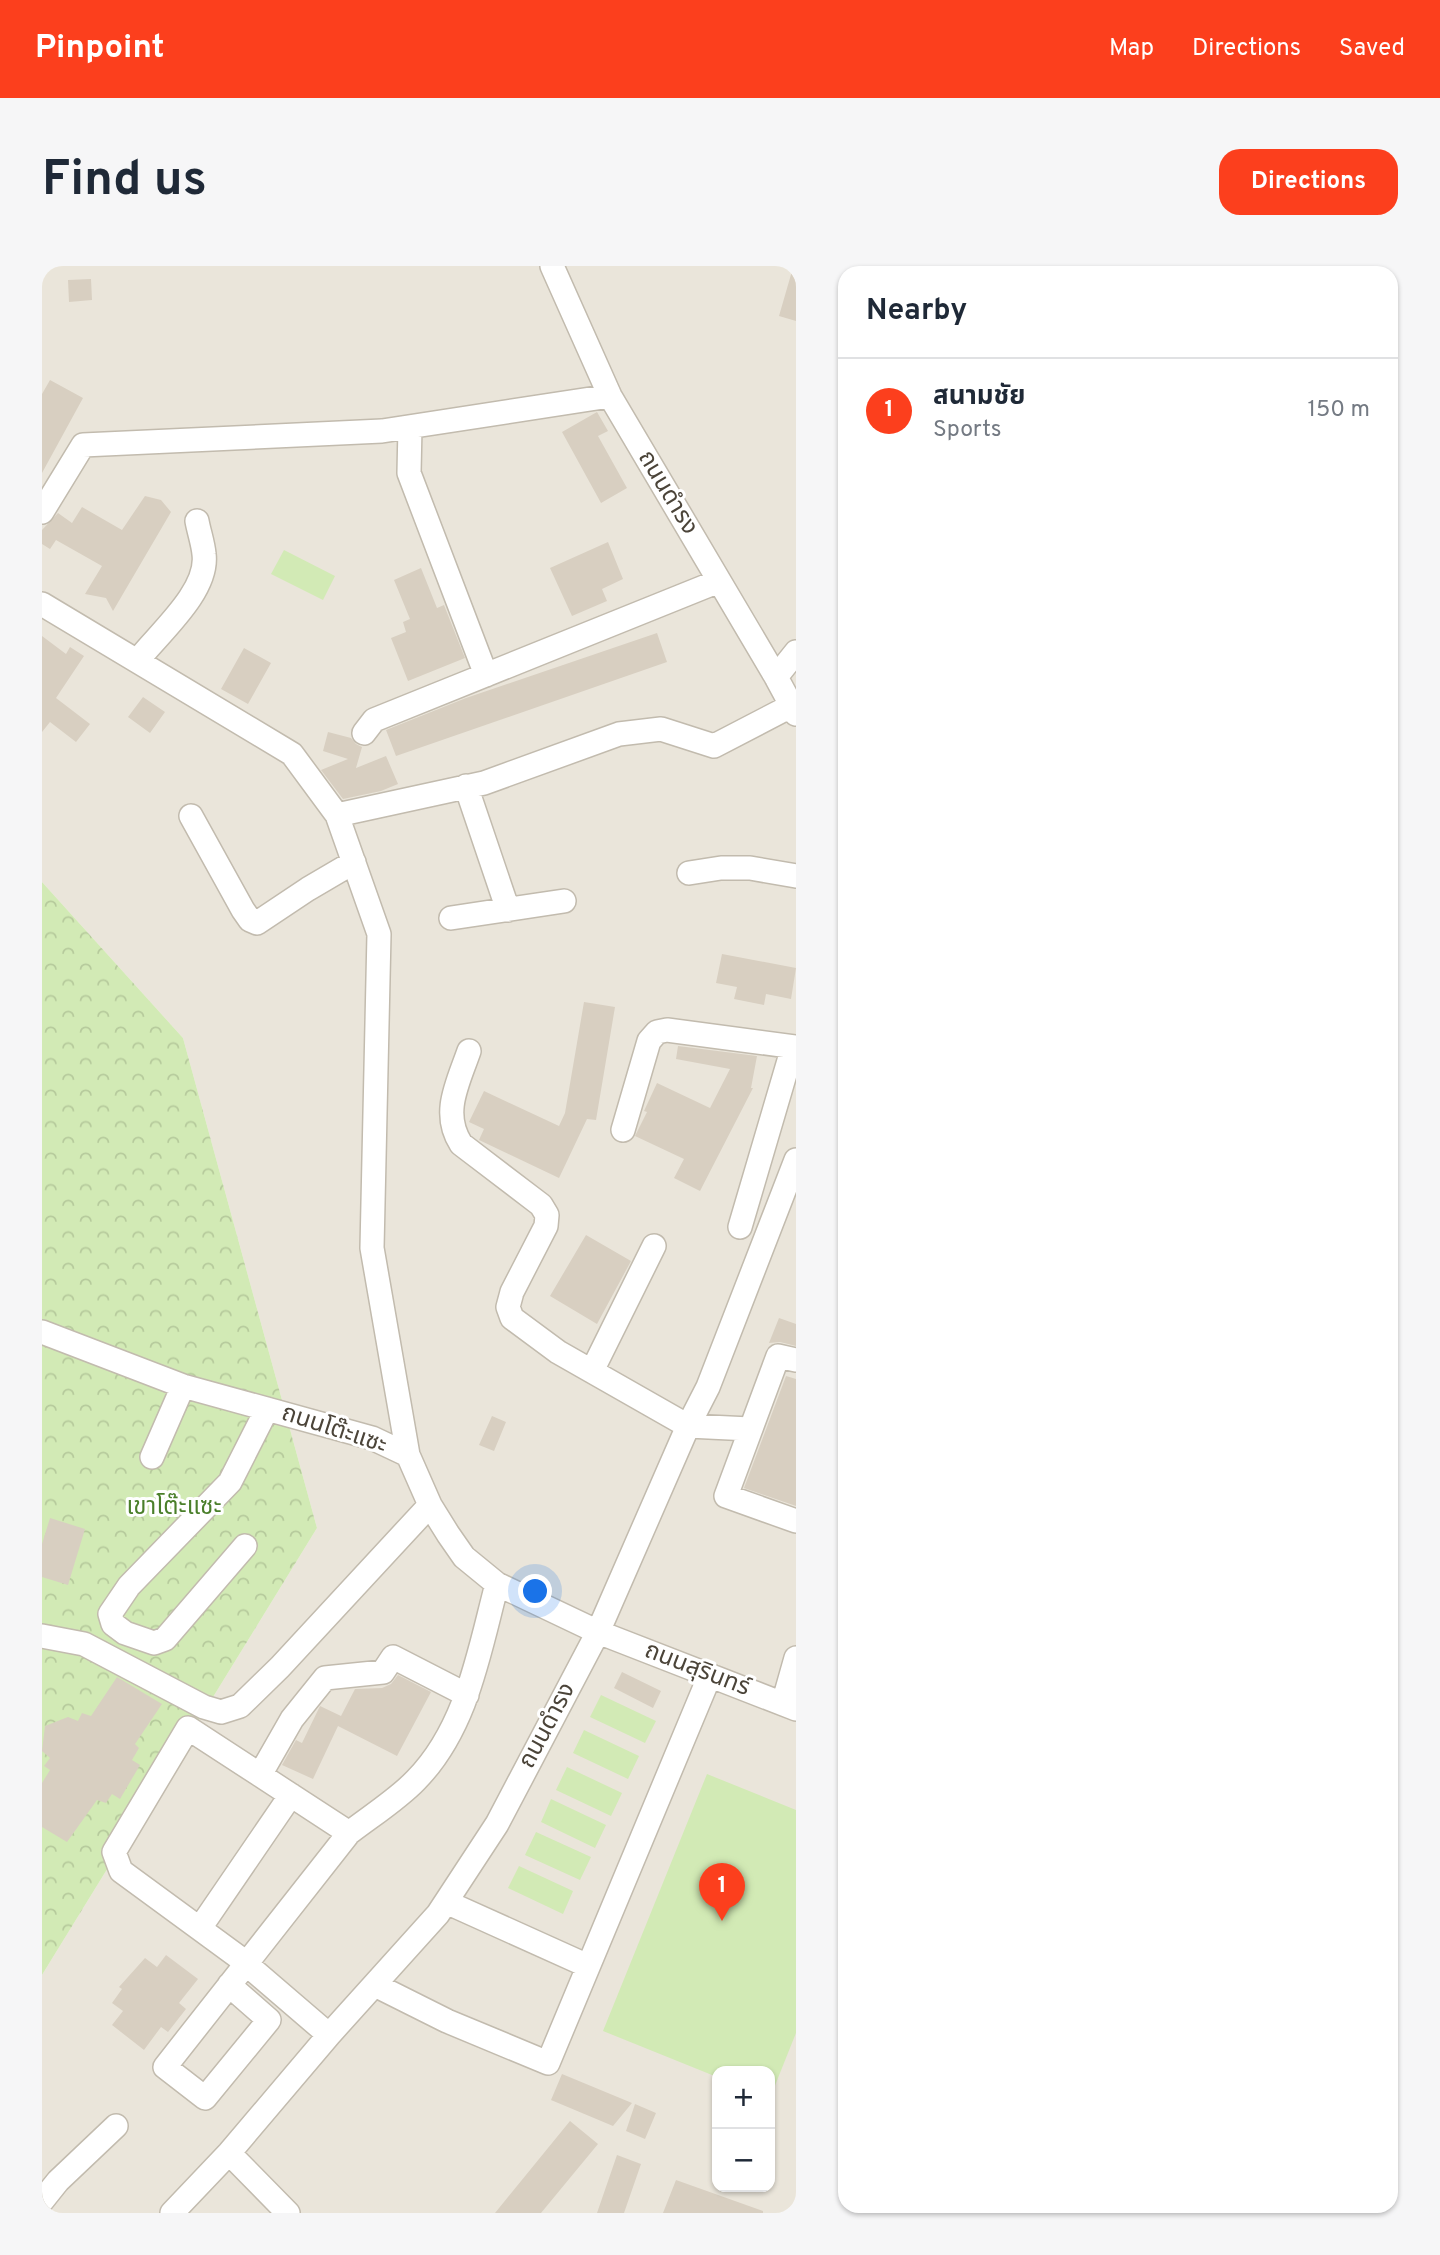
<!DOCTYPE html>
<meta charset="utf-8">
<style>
:root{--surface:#fff;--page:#f6f6f7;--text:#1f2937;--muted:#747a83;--line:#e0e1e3;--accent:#fc3f1d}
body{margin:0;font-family:Overpass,"Noto Sans Thai",sans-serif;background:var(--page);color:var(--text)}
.controls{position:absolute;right:21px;bottom:21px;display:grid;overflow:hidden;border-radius:14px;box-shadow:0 2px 5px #0004}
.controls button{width:63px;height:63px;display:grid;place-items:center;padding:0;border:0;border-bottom:2px solid var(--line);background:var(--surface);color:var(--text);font:35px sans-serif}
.you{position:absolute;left:494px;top:1326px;width:24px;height:24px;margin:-18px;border:5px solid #fff;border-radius:50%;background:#1a73e8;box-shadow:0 0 0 10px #1a73e833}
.badge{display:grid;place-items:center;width:46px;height:46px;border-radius:50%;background:var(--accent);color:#fff;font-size:23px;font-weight:700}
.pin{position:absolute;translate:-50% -58px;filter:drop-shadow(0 2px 4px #0008)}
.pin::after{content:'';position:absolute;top:37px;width:24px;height:21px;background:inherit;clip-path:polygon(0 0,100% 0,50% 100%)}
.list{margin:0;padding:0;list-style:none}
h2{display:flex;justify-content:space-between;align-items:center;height:91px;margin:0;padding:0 28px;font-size:30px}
h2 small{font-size:23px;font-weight:400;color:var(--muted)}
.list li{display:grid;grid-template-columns:46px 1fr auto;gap:21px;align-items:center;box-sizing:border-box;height:105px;padding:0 28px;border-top:2px solid var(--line)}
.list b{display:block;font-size:26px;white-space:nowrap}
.list p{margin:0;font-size:23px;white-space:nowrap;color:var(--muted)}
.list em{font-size:23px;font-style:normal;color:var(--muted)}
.map{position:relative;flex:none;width:754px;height:1947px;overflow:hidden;border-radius:21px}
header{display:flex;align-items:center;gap:42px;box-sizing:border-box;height:98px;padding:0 35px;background:var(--accent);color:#fff}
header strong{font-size:33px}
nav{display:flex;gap:38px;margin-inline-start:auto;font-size:24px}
.intro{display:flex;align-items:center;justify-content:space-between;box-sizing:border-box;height:168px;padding:0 42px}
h1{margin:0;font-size:49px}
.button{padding:18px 32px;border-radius:21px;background:var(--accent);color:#fff;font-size:24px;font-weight:700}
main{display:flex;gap:42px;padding:0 42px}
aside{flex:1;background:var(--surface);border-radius:21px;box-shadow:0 2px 5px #0004}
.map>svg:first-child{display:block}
.residential{fill:#eae5da;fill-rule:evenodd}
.forest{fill:url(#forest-crowns)}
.park{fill:#d2eab5}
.building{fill:#d8cfc1}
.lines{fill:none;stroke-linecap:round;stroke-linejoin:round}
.minor-casing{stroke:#c2bbae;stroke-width:26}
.minor{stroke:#fff;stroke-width:23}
.labels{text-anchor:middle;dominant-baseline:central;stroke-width:6;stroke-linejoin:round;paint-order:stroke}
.street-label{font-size:24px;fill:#4b4439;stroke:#fff}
.park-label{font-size:24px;fill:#4a7f2a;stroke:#fff}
</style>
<header>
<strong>Pinpoint</strong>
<nav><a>Map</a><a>Directions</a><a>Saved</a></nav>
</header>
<div class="intro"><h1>Find us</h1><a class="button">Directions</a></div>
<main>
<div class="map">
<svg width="754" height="1947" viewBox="0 0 754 1947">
<defs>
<pattern id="forest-crowns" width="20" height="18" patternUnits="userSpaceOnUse" patternTransform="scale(1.75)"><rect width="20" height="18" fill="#d2eab5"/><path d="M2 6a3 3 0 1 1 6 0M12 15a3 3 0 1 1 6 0" fill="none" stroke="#b6ca9c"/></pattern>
</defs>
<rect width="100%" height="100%" fill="#f6f3ec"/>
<path class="residential" d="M0 0H754V1947H0V1709L275 1262 141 772 0 616ZM675 1805H728V1921H675Z"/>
<path class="forest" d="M0 616 141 772 275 1262 0 1709Z"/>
<path class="park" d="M242 284 293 310 281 334 229 308Z
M559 1429 614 1455 603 1477 548 1451Z
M542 1464 597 1490 586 1513 531 1487Z
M525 1501 580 1527 569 1550 514 1524Z
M665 1508 754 1544V1767L728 1832V1805H675V1811L561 1765Z
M509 1533 564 1559 553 1582 499 1556Z
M494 1566 549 1591 538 1614 483 1589Z
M477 1600 531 1625 521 1648 466 1622Z"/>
<path class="building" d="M750 5H754V55L737 50Z
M49 13 50 34 27 36 26 14Z
M8 114 41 132 0 207V128Z
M555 146 566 165 556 170 585 222 559 237 520 166Z
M103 230 119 234 129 246 71 345 64 332 43 328 60 300 14 274 8 283 0 278V264L16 247 30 257 40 241 80 264Z
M566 276 581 313 560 323 565 335 530 350 508 302Z
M379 302 395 342 402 339 423 392 366 415 349 372 364 366 361 356 368 353 352 314Z
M615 367 625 396 354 490 344 464 424 432Z
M0 370 24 388 28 381 42 390 14 432 48 458 34 476 8 456 0 466Z
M202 382 229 397 206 438 179 423Z
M101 431 123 446 108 467 86 451Z
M286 466 309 472 314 478 320 481 314 502 344 490 356 518 339 525 301 533 279 504 306 493 281 485Z
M680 688 754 702 749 733 724 728 722 739 692 733 695 721 674 717Z
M542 736 573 741 554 854 545 853 517 912 437 874 442 863 427 856 442 825 517 860 523 847Z
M636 780 715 790 709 822H711L658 925 632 912 642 893 593 870 605 846 602 845 615 817 668 842 688 803 634 793Z
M544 969 589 995 555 1058 508 1030Z
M737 1052 754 1058V1080L738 1076 727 1077Z
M744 1110 754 1113V1240L702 1222Z
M450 1150 464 1156 452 1185 437 1179Z
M8 1252 43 1263 26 1319 0 1311V1278Z
M580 1406 619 1425 611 1442 572 1422Z
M356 1409 389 1426 355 1490 296 1460 271 1513 240 1499 254 1474 260 1477 278 1440 299 1450 313 1423 340 1422 349 1418Z
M75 1411 120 1438 93 1478 97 1482 90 1494 98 1499 78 1533 70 1528 64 1537 55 1534 25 1576 0 1561V1517L8 1504 2 1500 8 1492 0 1485 3 1460 26 1451 36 1455 40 1447 49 1450Z
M124 1689 156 1713 137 1737 144 1743 126 1766 119 1761 102 1784 70 1759 81 1745 70 1737 80 1723 77 1721 103 1692 115 1701Z
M520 1808 590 1837 571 1860 509 1834Z
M593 1838 614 1847 603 1873 584 1865Z
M528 1855 556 1878 499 1947H453Z
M575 1889 599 1898 582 1947H555Z
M634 1914 721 1945V1947H621Z"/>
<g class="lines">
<g class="minor-casing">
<path id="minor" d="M510 0 568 130 734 411 754 448
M368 161 367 207 444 409
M0 246 41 179 340 165 568 130
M0 338 250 488 295 549 337 668 330 982 366 1189 388 1239 406 1268 422 1291 455 1318 556 1366 754 1443
M96 394C117 367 167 325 162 288 161 277 157 266 155 255
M734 411 754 386
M322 467 332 454 677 315
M424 520 466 644
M295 549 442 517 577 468 619 463 672 480 749 440
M149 550 201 644 208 654 215 657 266 623 312 596
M647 607 679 602H708L754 610
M409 652 522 635
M427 785C416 817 399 847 419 878L499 939 505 949 504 960 470 1026 466 1041 470 1052 516 1086 646 1160 708 1163
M581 864 607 775 615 766 625 764 754 781
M698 961 751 781
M0 1066 141 1120 330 1172 366 1189
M754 1094 736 1090 684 1230 754 1255
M550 1105 612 980
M110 1191 141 1120
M203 1280 123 1373 112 1377 83 1367 71 1358 68 1348 87 1320 188 1216 225 1143
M0 1370 42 1378 162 1441 179 1446 198 1440 238 1401 388 1239
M741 1438 754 1392
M218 1509 250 1453 283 1412 341 1406 351 1391 425 1429
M404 1636 546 1700
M158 1662 249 1529
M187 1719 227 1754 163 1832 123 1801 307 1567
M333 1719 405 1755 506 1797 668 1409
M287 1769 195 1690 79 1605 72 1586 146 1462 307 1567C329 1550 356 1533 374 1514 425 1462 437 1386 455 1318
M187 1887 246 1947
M0 1935 16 1915 74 1860
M130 1947 187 1887 287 1769 396 1648 455 1558 556 1366 646 1160 666 1121 754 894"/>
</g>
<use href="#minor" class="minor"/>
</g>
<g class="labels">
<g class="street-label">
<text transform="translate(625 227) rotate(59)">ถนนดำรง</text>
<text transform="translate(292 1164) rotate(18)">ถนนโต๊ะแซะ</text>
<text transform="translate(655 1404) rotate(21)">ถนนสุรินทร์</text>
<text transform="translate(506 1460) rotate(-62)">ถนนดำรง</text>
</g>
<g class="park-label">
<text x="132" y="1242">เขาโต๊ะแซะ</text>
</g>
</g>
</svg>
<div class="controls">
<button>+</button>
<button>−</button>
</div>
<div class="you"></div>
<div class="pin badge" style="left:680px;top:1655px">1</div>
</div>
<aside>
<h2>Nearby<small></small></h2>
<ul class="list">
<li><span class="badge">1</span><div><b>สนามชัย</b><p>Sports</p></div><em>150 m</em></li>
</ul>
</aside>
</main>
